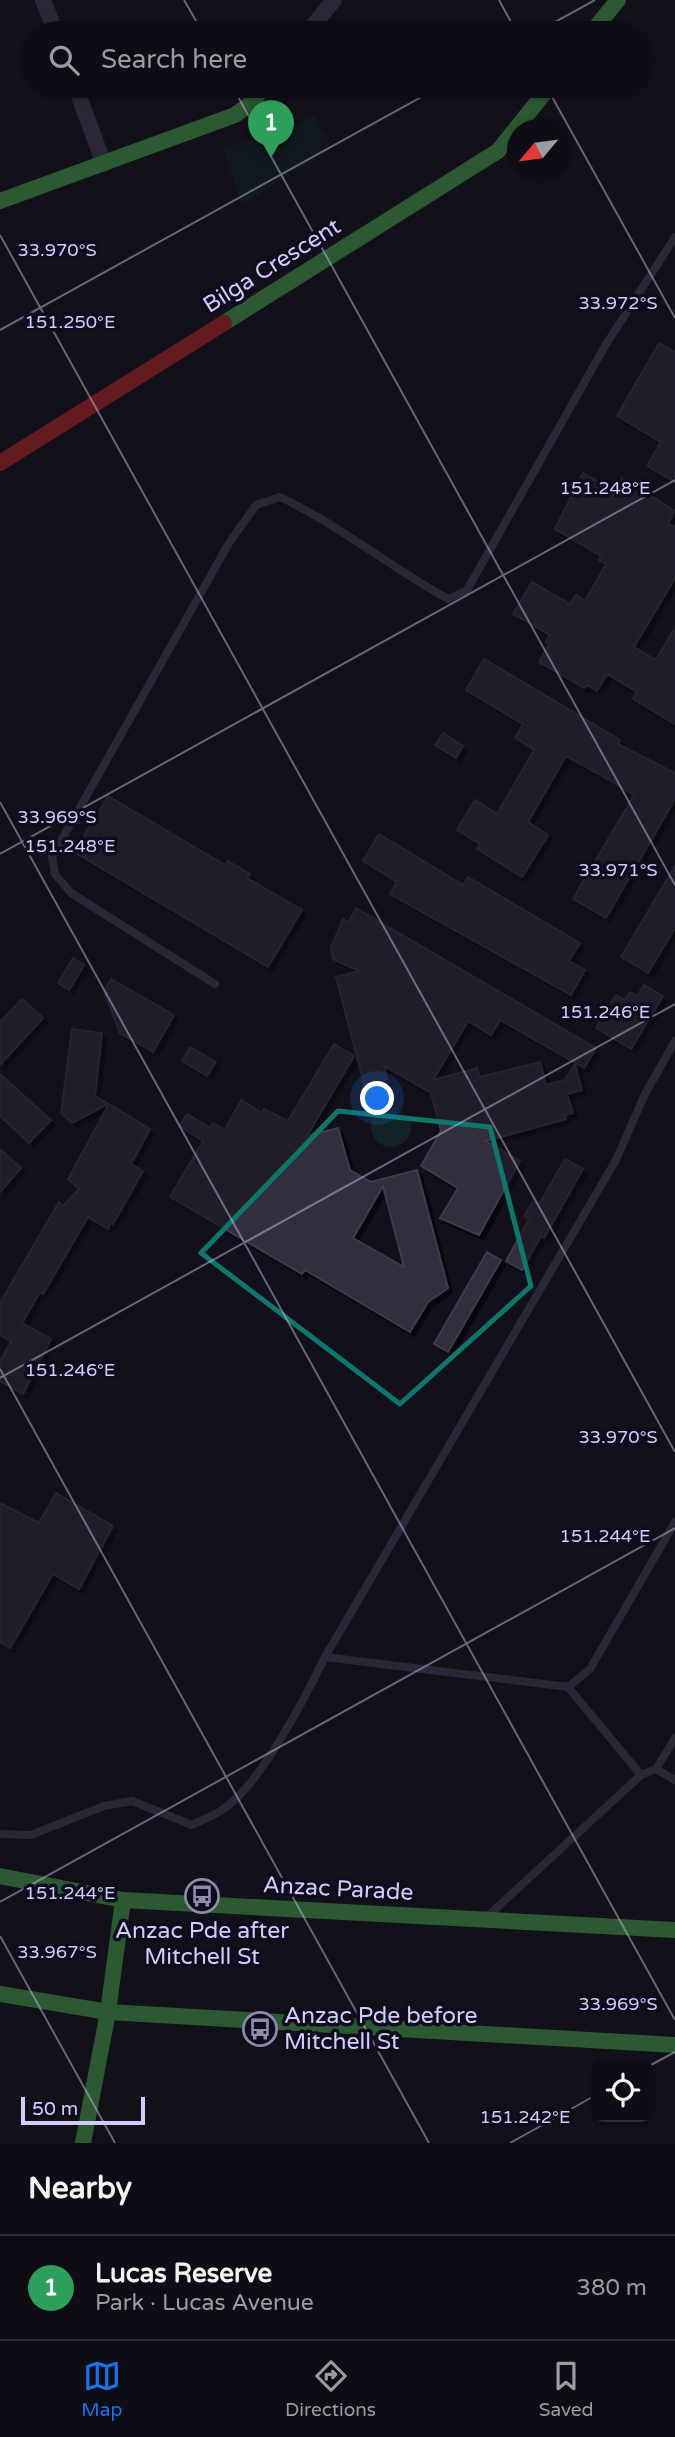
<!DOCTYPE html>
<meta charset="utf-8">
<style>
:root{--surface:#0e0c14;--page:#17151d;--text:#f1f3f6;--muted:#9b9ba0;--line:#2e2c34;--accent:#1a73e8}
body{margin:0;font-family:"Varela Round",sans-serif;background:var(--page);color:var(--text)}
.controls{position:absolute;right:21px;bottom:21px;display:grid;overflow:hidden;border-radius:14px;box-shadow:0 2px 5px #0004}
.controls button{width:63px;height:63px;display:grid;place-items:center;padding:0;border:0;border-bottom:2px solid var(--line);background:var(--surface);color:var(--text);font:35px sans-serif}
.compass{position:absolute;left:507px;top:119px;width:63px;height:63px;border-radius:50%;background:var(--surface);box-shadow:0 2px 5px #0004;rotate:241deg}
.scale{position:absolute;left:21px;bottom:18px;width:124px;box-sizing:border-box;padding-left:7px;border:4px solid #d0cdfb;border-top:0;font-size:19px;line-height:24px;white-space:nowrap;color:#d0cdfb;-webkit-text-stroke:5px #0f0d1d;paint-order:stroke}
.you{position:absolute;left:378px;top:1099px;width:24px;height:24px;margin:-18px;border:5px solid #fff;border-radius:50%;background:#1a73e8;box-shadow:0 0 0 10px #1a73e833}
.badge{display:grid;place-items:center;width:46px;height:46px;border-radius:50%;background:var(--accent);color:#fff;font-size:23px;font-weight:700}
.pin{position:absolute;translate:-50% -58px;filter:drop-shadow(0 2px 4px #0008)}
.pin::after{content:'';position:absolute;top:37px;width:24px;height:21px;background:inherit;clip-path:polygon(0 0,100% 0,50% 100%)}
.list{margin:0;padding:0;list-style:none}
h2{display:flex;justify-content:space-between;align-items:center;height:91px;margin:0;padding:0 28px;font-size:30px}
h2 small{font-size:23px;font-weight:400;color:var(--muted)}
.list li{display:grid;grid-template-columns:46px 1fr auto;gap:21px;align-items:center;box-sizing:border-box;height:105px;padding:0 28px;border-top:2px solid var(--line)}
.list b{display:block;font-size:26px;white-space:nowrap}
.list p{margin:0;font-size:23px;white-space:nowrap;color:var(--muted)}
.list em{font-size:23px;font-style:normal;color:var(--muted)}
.icon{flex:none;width:38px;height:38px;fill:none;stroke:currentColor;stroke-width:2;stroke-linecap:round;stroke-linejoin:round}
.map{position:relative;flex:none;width:675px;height:2143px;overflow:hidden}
.search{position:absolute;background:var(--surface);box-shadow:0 2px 5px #0004;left:21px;right:21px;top:21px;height:77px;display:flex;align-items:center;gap:18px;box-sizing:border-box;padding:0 24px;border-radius:38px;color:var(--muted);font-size:26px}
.sheet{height:196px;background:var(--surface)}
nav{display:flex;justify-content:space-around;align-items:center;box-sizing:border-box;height:98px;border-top:2px solid var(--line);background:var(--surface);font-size:19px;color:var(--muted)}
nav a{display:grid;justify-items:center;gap:4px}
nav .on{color:var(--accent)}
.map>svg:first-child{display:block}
.green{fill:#112324}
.building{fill:#302e3c;stroke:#3e3b4d;stroke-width:2;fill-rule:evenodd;filter:url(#shadow)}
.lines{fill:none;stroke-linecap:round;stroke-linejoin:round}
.lane{stroke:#464659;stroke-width:8}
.street{stroke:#464659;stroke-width:16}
.fast{stroke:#4caf50;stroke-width:16}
.jam{stroke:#c62828;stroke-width:16}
.marked{fill:none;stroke:#0f766e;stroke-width:5;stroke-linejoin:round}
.ticks{fill:none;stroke:#d0cdfb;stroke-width:2;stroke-opacity:0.45}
.labels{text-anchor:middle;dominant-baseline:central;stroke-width:7;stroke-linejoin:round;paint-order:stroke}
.street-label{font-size:23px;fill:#d0cdfb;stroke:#0f0d1d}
.poi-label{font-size:23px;fill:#d0cdfb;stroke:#0f0d1d}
.ticks-label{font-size:18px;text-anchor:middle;fill:#d0cdfb;stroke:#0f0d1d;stroke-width:7;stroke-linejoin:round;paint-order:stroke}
</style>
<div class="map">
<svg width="675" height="2143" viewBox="0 0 675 2143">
<defs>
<filter id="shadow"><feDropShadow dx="4.5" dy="4.5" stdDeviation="0" flood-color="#0009"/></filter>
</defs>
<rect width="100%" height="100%" fill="#12101a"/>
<path class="green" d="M314 116 332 148 242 205 223 149Z
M371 1127a20 20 0 1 1 40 0a20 20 0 1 1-40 0Z"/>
<path class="building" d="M659 343 675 352V482L647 466 661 442 617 416Z
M583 473 615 491 622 478 675 511 668 523 675 527V578L634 647 656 660 675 627V724L633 699 637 692 607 674 597 691 587 685 584 688 539 662 549 644 546 642 550 635 513 614 532 582 570 604 576 595 585 601 606 564 599 560 601 556 555 529Z
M484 659 620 740 618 744 675 773V799L606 918 573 899 634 795 597 773 566 756 528 822 548 835 522 877 477 849 480 844 457 830 475 800 497 814 534 750 515 738 523 724 466 690Z
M443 733 463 746 456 758 435 745Z
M108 796 225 865 228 861 250 874 247 878 302 910 268 967 74 852Z
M379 834 463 885 468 877 580 943 569 961 585 970 571 995 390 894 397 882 363 861Z
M675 866V928L648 973 621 957Z
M356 908 596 1048 584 1068 500 1020 491 1035 468 1021 433 1080 477 1068 480 1077 540 1062 546 1085 565 1080 575 1064 582 1090 567 1094 573 1113 565 1115 566 1119 486 1141 520 1161 479 1235 440 1218 458 1188 421 1166 441 1131 431 1093 384 1066 387 1079 364 1084 336 977 359 971 333 959 331 947 343 919 348 923Z
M73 958 84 965 69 990 58 983Z
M111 979 174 1015 153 1052 120 1033 104 992Z
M644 985 663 996 631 1049 596 1028 616 995 625 1000 630 992 637 996Z
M22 999 43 1018 0 1065V1022Z
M72 1029 102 1033 95 1096 108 1104 72 1123 61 1113Z
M334 1044 354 1056 307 1136 338 1128 350 1170 371 1182 417 1170 448 1288 428 1302 410 1332 305 1270 302 1274 170 1197 203 1141 180 1126 187 1114 210 1128 213 1123 225 1130 241 1100 262 1113 264 1109 288 1121ZM383 1186 404 1267 353 1238Z
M190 1047 216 1062 207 1076 182 1061Z
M0 1074 51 1120 29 1143 0 1116Z
M109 1104 150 1129 131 1164 143 1171 113 1224 111 1223 108 1229 88 1217 43 1294 40 1292 22 1323 51 1339 23 1394 0 1381V1362L11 1341 0 1335V1303L59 1202 63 1206 79 1189 68 1179Z
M0 1149 21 1168 0 1192Z
M565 1159 583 1169 544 1238 541 1236 522 1270 506 1261 529 1219 524 1216 532 1202 540 1203Z
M487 1252 501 1260 448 1352 434 1344Z
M56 1493 113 1526 79 1589 53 1574 10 1648 0 1642V1503L39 1523Z"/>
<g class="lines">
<path class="lane" d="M215 984 71 893 55 874 52 857 229 543 256 505 280 497C339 525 390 567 448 599L467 590 605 346 675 237
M325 1657 568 1687 641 1775
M568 1687 590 1669 675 1522
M656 1769 675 1738
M0 1834 31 1835 104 1806 132 1801 192 1825C202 1820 213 1816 222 1810 259 1787 305 1698 325 1657L616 1160 645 1094 675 1041
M490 1914 641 1775 656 1769 675 1780"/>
<path class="street" d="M43 0 56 33
M307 33 334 0
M75 86 104 164"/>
<path class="fast" d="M591 33 618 0
M0 201 235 115 250 104 265 86
M224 323 498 151 550 86
M0 1876 123 1900 675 1930
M0 1994 108 2012 675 2045
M83 2143 108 2012 123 1900"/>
<path class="jam" d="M0 463 224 323"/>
</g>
<path d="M0 0H675V2143H0ZM338 1111 490 1127 531 1286 400 1404 201 1253Z" fill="#12101a" fill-opacity=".55" fill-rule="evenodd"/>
<path class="marked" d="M338 1111 490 1127 531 1286 400 1404 201 1253Z"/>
<path class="ticks" d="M184 0 203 33M499 0 517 33M535 33 595 0M232 86 675 885M546 86 675 318M0 235 675 1452M0 330 441 86M0 802 675 2020M0 854 675 480M0 1369 429 2143M0 1378 675 1004M0 1902 675 1528M0 1936 115 2143M649 2066 675 2052M510 2143 596 2095"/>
<defs>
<g id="bus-ring" transform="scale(1.75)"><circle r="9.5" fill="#0f0d1d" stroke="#8e8bac" stroke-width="1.5"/><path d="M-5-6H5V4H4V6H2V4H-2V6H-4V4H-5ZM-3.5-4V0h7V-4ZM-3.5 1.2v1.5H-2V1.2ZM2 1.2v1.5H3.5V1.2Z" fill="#8e8bac"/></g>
</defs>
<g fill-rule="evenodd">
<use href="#bus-ring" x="202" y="1896"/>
<use href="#bus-ring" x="260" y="2029"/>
</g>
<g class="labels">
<g class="street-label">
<text transform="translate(272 266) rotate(-32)">Bilga Crescent</text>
<text transform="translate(338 1889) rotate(3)">Anzac Parade</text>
</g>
<g class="poi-label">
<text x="202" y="1931">Anzac Pde after<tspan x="202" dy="26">Mitchell St</tspan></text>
<text x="284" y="2016" text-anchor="start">Anzac Pde before<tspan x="284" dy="26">Mitchell St</tspan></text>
</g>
</g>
<g class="ticks-label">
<text x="57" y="256">33.970°S</text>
<text x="618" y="309">33.972°S</text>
<text x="70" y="328">151.250°E</text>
<text x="605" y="494">151.248°E</text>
<text x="57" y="823">33.969°S</text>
<text x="70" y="852">151.248°E</text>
<text x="618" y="876">33.971°S</text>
<text x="605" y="1018">151.246°E</text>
<text x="70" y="1376">151.246°E</text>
<text x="618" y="1443">33.970°S</text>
<text x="605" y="1542">151.244°E</text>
<text x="70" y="1899">151.244°E</text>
<text x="57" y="1958">33.967°S</text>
<text x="618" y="2010">33.969°S</text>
<text x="525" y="2123">151.242°E</text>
</g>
</svg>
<div class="controls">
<button><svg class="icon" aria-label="locate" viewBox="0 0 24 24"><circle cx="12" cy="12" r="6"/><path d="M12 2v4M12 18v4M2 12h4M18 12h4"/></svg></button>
</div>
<svg class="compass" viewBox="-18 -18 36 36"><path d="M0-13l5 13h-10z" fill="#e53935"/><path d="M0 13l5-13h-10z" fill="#9b9ba0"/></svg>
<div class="scale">50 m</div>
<div class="you"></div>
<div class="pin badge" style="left:271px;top:158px;background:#2e9e5b">1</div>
<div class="search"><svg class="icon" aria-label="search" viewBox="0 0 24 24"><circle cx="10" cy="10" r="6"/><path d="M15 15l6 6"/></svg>Search here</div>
</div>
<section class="sheet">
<h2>Nearby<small></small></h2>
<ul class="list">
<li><span class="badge" style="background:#2e9e5b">1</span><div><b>Lucas Reserve</b><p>Park · Lucas Avenue</p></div><em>380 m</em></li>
</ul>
</section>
<nav>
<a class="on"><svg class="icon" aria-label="map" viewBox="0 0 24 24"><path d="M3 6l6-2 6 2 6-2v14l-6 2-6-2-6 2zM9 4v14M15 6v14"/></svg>Map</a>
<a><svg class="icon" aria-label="directions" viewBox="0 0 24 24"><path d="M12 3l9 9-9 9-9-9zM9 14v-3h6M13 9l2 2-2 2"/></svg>Directions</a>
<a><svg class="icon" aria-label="saved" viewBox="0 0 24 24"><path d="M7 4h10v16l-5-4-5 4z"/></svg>Saved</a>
</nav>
